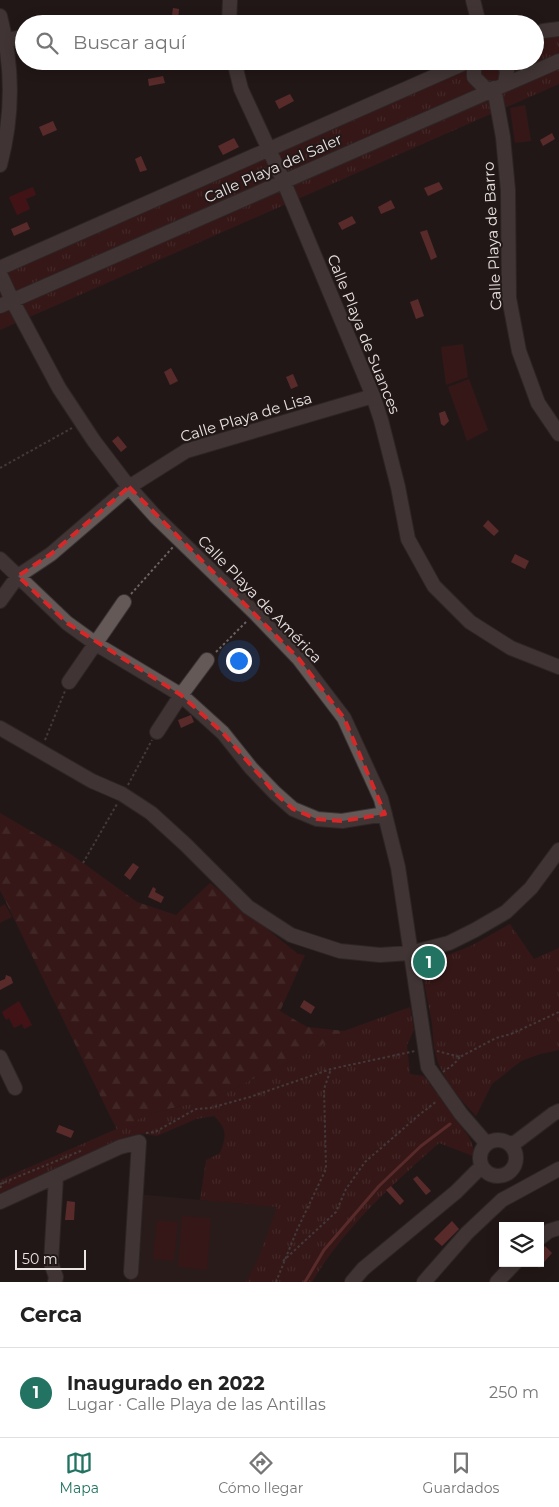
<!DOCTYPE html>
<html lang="es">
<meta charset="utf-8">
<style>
:root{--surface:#fff;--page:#f2f2f2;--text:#222;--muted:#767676;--line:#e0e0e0;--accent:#227361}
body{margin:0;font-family:Montserrat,sans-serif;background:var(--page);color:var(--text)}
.controls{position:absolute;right:15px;bottom:15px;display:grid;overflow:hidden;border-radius:0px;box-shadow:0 2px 12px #0003}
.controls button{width:45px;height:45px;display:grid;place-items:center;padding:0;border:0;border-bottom:1px solid var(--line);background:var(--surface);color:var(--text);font:25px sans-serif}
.scale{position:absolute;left:15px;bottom:12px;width:71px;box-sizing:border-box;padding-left:5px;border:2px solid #ebe4e4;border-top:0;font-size:14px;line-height:18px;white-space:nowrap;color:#ebe4e4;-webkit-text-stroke:4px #221818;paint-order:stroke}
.you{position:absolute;left:238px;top:660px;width:18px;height:18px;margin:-12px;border:4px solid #fff;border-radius:50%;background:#1a73e8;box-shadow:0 0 0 8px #1a73e833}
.badge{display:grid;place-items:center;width:32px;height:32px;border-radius:50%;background:var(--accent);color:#fff;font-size:16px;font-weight:700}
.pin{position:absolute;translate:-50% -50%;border:2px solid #fff;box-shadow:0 1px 5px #0006}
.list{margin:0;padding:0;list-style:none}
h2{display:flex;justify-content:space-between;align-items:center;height:65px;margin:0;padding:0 20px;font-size:21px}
h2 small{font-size:16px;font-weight:400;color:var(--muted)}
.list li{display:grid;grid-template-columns:32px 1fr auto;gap:15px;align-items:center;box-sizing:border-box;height:90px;padding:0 20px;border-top:1px solid var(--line)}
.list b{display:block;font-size:19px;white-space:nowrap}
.list p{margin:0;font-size:16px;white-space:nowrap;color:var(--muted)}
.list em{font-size:16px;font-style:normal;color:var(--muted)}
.icon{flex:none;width:28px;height:28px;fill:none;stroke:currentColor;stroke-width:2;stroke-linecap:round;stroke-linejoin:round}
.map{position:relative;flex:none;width:559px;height:1282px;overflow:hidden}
.search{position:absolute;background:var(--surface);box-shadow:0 2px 12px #0003;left:15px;right:15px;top:15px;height:55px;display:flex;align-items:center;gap:12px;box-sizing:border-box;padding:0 18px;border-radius:28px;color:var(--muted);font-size:19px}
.sheet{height:155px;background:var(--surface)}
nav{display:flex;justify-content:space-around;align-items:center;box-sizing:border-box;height:70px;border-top:1px solid var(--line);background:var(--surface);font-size:14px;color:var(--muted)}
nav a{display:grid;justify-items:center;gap:2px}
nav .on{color:var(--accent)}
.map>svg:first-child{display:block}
.built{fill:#301f1e}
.grass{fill:#4d1717}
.forest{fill:url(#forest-firs)}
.park{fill:url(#park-tufts)}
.water{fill:#9a413f}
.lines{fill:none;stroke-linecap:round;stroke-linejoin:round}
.stream{stroke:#9a413f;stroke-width:3}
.building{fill:#670e15}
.minor-casing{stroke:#3c3535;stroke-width:16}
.path{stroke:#6b6262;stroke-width:2;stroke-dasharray:2.5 2.5;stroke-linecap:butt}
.minor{stroke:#655958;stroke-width:14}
.marked{fill:none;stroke:#d62828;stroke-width:4;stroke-dasharray:10 6;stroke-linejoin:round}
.labels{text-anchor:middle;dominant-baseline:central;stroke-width:4;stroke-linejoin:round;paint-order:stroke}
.street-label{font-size:15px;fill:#ebe4e4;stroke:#221818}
</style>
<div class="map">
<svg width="559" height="1282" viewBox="0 0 559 1282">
<defs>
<pattern id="forest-firs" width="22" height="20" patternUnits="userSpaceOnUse" patternTransform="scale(1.25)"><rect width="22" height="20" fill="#4d1717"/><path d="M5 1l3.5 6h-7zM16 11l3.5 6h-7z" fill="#673939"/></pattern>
<pattern id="park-tufts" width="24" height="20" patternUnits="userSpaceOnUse" patternTransform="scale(1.25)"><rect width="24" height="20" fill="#4d1717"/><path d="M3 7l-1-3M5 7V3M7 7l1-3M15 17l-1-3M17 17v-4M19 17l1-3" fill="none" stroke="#673939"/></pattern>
</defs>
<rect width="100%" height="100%" fill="#221818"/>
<path class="built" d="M136 1194 278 1207 263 1250 246 1282H129Z"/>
<path class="grass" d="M525 105 531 141 515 143 510 108Z
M463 344 468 377 446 385 441 347Z
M469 379 488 430 467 441 448 387Z
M5 904 12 917 0 923V907Z
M182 1216 211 1218 207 1270 178 1267Z
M157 1220 178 1222 174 1261 153 1259Z"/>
<path class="forest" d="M0 813 72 855 137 902 176 915 210 883 298 954 305 955 280 1011 307 1027 344 1031 314 1050 214 1098 153 1113 117 1130 0 890Z"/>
<path class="park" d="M559 28V84L0 330V266L462 61H535V33Z
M510 924 534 959 559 948V1050L540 1054 521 1061 492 1084 476 1116 451 1089 438 1063 434 1048 432 1023 423 977 432 961 471 946Z
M410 1007 414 1030 407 1045 410 1074 424 1076 469 1137 473 1146V1156L439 1143C391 1186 345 1227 312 1282H246L258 1259 277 1207 200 1200 206 1160 220 1153C227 1135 227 1129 214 1116L196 1119 157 1136 143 1134 122 1141 0 1197V1180L153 1113 214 1098 314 1050 344 1031Z"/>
<path class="water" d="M173 8 179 9 178 23 171 22Z
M451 15 454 23 436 24 435 21Z
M163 76 165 83 149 86 148 79Z
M290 94 294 101 279 109 275 101Z
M53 121 57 130 43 136 39 127Z
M552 133 555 139 543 146 540 140Z
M234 138 239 147 223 155 218 146Z
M141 156 147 170 140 172 135 159Z
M439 182 443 189 428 196 424 188Z
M391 200 395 208 381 214 378 207Z
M352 216 356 223 342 230 338 223Z
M27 222 30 229 14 236 11 229Z
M427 230 437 257 431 260 420 232Z
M418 299 424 316 416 319 410 302Z
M171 368 178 381 170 385 164 372Z
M293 374 298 386 291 389 286 377Z
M445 411 449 421 444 426 441 424 439 413Z
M118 436 127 447 121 452 112 441Z
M488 520 499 531 494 536 483 526Z
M515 554 529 561 525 569 511 562Z
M191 715 194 722 181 728 178 720Z
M133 863 139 867 130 880 124 875Z
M153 887 156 889 155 892 164 897 161 903 148 897Z
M6 975 11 977 13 983 0 990V981L5 979Z
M304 1000 315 1007 311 1014 300 1007Z
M59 1125 74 1131 71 1138 56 1132Z
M417 1176 431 1191 426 1195 413 1179Z
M391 1186 404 1201 400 1205 386 1190Z
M67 1201 75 1202 74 1220H65Z
M452 1221 459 1229 442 1246 434 1239Z
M545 1246 552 1253 539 1268 534 1263H540V1252Z"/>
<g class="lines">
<path class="stream" d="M305 1282 324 1250 379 1186 421 1146 450 1124"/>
</g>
<path class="building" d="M33 187 36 195 26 199 30 209 17 215 9 197Z
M19 1001 32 1025 24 1029 22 1024 14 1028 9 1018 6 1020 2 1012Z"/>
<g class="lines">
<g class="minor-casing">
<path id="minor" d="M473 0 479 24
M0 16C13 65 13 116 0 165
M229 24 230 0
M535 34 543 31 559 29
M6 40 24 37
M234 61 241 89 283 180 373 396 381 420 398 487 408 539 434 586 470 622 511 648 559 667
M474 61V77L488 91
M503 61 507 71 505 84
M494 88 503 137 508 190 509 298 519 351 538 403 559 434
M0 268 469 61
M0 274 12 300 59 388 94 441 129 487 156 517 255 613 299 659 344 718 381 799 398 867 428 1067 461 1114 487 1144
M0 306 559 61
M0 559 67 623 96 644 181 695 223 733 251 768 275 793 293 809 317 819 342 821 385 814
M0 601 18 576 51 554 129 487 186 451 373 396
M69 682 124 602
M0 728 92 781 122 794 151 813 186 845 248 907 291 935 340 951 380 955 410 953 449 943 475 930 506 912 531 888 559 850
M157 732 181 695 207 660
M0 1057 15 1088
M480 1158a18 18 0 1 1 36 0a18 18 0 1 1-36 0Z
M509 1144 516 1142 553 1114 559 1111
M0 1202 120 1147 139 1142 131 1272
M540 1238 549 1231 559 1228
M55 1282 56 1277 51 1263 56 1177
M352 1282 363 1269 456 1192 482 1166
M424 1282 467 1233 502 1200 559 1169
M497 1282 515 1263"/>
</g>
<path class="path" d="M0 468 72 428
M131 594 173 547
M216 652 246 622
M45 740 65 691
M128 785 152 740
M83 863 117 804
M437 1051 460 1057 496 1038 511 1034 559 1012
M443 1072 454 1064 460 1057
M146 1133 155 1132 196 1109 210 1108 250 1097 331 1069 415 1051
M0 1184 83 1150
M0 1188 4 1182
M283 1261 336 1212 346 1189 365 1162 419 1115 437 1101
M276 1282 297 1230 326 1169 324 1089 331 1069"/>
<use href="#minor" class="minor"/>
</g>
<path d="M0 0H559V1282H0ZM129 487 299 659 344 718 385 814 342 821 317 819 293 809 275 793 223 733 181 695 67 623 18 576 51 554Z" fill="#221818" fill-opacity=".55" fill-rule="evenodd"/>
<path class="marked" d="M129 487 299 659 344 718 385 814 342 821 317 819 293 809 275 793 223 733 181 695 67 623 18 576 51 554Z"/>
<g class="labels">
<g class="street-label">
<text transform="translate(273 168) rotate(-24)">Calle Playa del Saler</text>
<text transform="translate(492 236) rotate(-93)">Calle Playa de Barro</text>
<text transform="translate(364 334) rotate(68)">Calle Playa de Suances</text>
<text transform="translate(246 417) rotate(-17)">Calle Playa de Lisa</text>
<text transform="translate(260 599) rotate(46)">Calle Playa de América</text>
</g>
</g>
</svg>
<div class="controls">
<button><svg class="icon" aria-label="layers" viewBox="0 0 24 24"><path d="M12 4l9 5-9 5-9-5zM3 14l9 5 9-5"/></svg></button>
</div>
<div class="scale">50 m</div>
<div class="you"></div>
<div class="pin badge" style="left:429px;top:962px">1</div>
<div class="search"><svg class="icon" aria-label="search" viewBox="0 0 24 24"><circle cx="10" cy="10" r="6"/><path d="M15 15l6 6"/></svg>Buscar aquí</div>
</div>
<section class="sheet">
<h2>Cerca<small></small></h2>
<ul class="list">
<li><span class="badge">1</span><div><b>Inaugurado en 2022</b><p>Lugar · Calle Playa de las Antillas</p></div><em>250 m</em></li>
</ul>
</section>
<nav>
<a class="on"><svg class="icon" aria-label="map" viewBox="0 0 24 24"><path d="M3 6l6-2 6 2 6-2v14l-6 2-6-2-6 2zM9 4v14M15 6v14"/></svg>Mapa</a>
<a><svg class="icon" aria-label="directions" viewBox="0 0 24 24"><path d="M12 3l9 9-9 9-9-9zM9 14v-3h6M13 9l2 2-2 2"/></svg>Cómo llegar</a>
<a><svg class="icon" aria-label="saved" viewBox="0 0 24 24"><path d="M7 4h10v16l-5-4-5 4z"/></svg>Guardados</a>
</nav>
